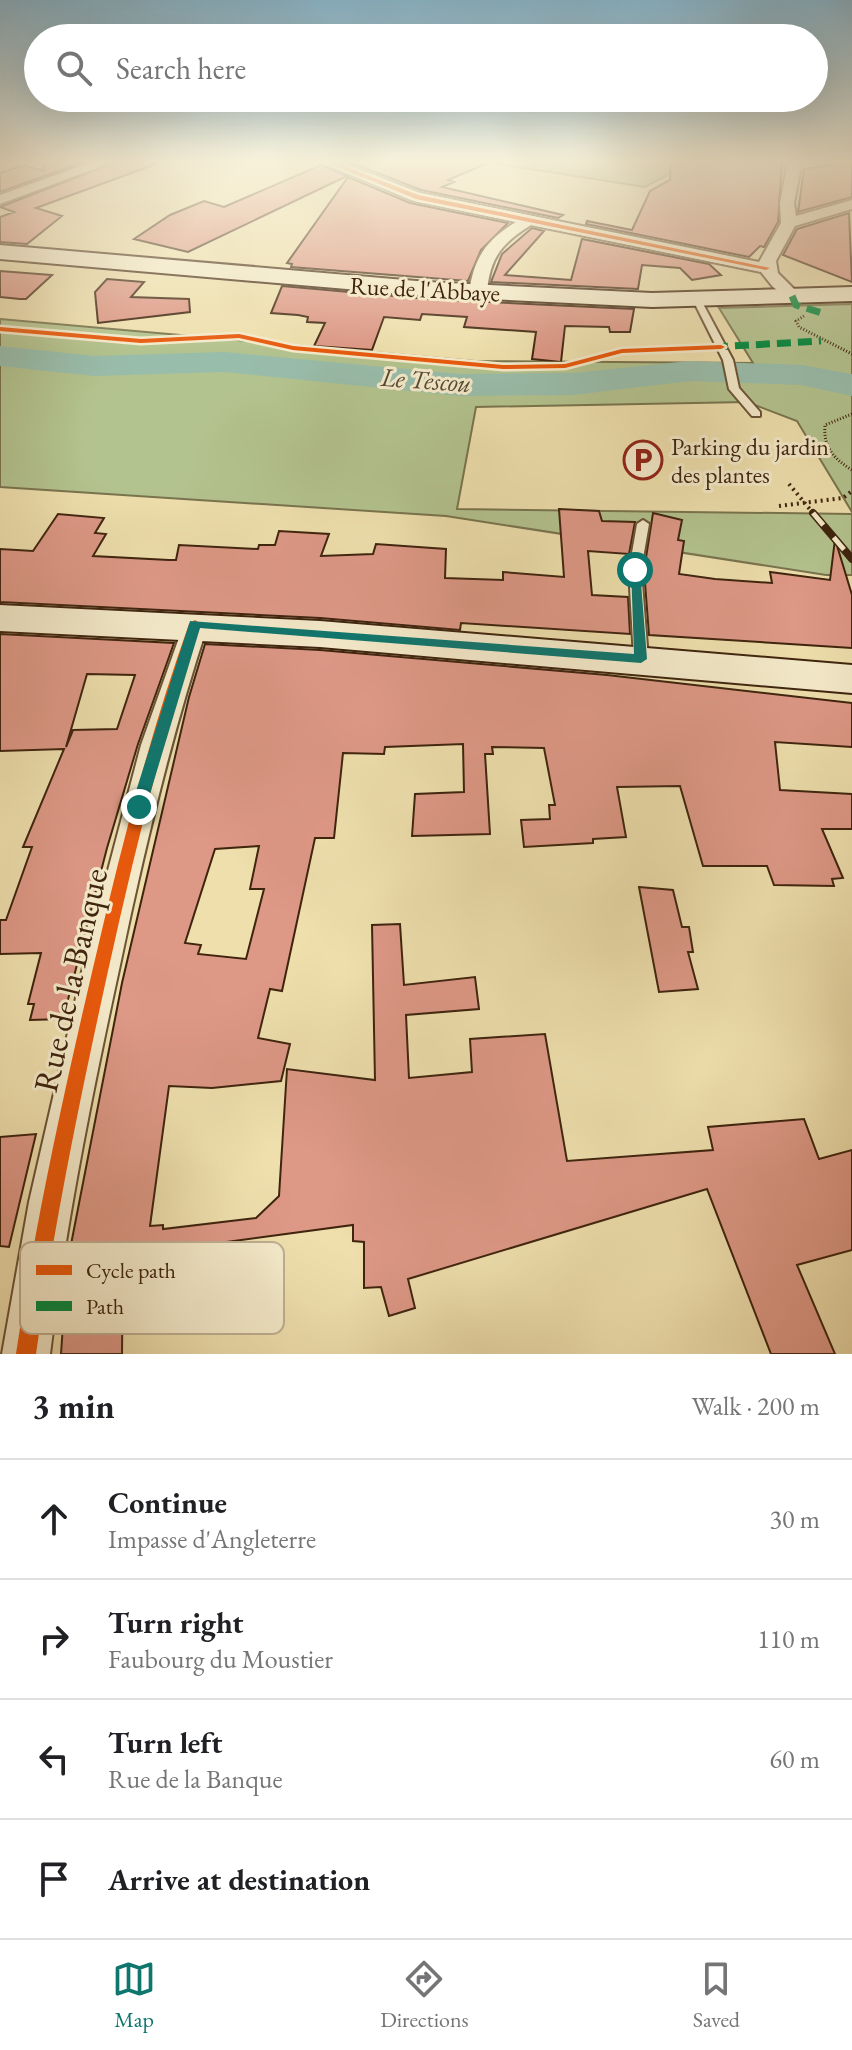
<!DOCTYPE html>
<meta charset="utf-8">
<style>
:root{--surface:#fff;--page:#f2f2f2;--text:#202124;--muted:#757577;--line:#e0e0e0;--accent:#0f766e}
body{margin:0;font-family:"EB Garamond",serif;background:var(--page);color:var(--text)}
.stop{position:absolute;width:24px;height:24px;margin:-18px;border:6px solid #0f766e;border-radius:50%;background:#fff}
.stop.end{background:#0f766e;border-color:#fff;box-shadow:0 2px 8px #0008}
.list{margin:0;padding:0;list-style:none}
h2{display:flex;justify-content:space-between;align-items:center;height:104px;margin:0;padding:0 32px;font-size:34px}
h2 small{font-size:26px;font-weight:400;color:var(--muted)}
.list li{display:grid;grid-template-columns:52px 1fr auto;gap:24px;align-items:center;box-sizing:border-box;height:120px;padding:0 32px;border-top:2px solid var(--line)}
.list b{display:block;font-size:30px;white-space:nowrap}
.list p{margin:0;font-size:26px;white-space:nowrap;color:var(--muted)}
.list em{font-size:26px;font-style:normal;color:var(--muted)}
.icon{flex:none;width:44px;height:44px;fill:none;stroke:currentColor;stroke-width:2;stroke-linecap:round;stroke-linejoin:round}
.map{position:relative;flex:none;width:852px;height:1354px;overflow:hidden}
.search{position:absolute;background:var(--surface);box-shadow:0 8px 32px #0002;left:24px;right:24px;top:24px;height:88px;display:flex;align-items:center;gap:20px;box-sizing:border-box;padding:0 28px;border-radius:44px;color:var(--muted);font-size:30px}
.sheet{height:584px;background:var(--surface)}
nav{display:flex;justify-content:space-around;align-items:center;box-sizing:border-box;height:112px;border-top:2px solid var(--line);background:var(--surface);font-size:22px;color:var(--muted)}
nav a{display:grid;justify-items:center;gap:4px}
nav .on{color:var(--accent)}
.map>svg:first-child{display:block}
.green{fill:#b3c38f;stroke:#79744e;stroke-width:2}
.lines{fill:none;stroke-linecap:round;stroke-linejoin:round}
.river{fill:#99bdab;fill-rule:evenodd}
.building{fill:#dd9886;stroke:#3f240e;stroke-width:2;fill-rule:evenodd}
.service-casing{stroke:#6b5336;stroke-width:4}
.minor-casing{stroke:#6b5336;stroke-width:4}
.secondary-casing{stroke:#3f240e;stroke-width:4}
.path-far1{stroke:#3f240e;stroke-width:3;stroke-dasharray:1 2;stroke-linecap:butt}
.path{stroke:#3f240e;stroke-width:4;stroke-dasharray:2 4;stroke-linecap:butt}
.service{fill:#f4eaca;fill-rule:evenodd}
.minor{fill:#f4eaca;fill-rule:evenodd}
.secondary{fill:#f4eaca;fill-rule:evenodd}
.rail-casing{stroke:#3f240e;stroke-width:8}
.rail{stroke:#f4eaca;stroke-width:5;stroke-dasharray:16;stroke-linecap:butt}
.quiet{stroke:#00873e;stroke-width:7;stroke-dasharray:14 7;stroke-linecap:butt}
.cycleway-casing{stroke:#f4eaca;stroke-width:5}
.cycleway{fill:#e8590c;fill-rule:evenodd}
.route{fill:#0f766e}
.labels{text-anchor:middle;dominant-baseline:central;stroke-width:6;stroke-linejoin:round;paint-order:stroke}
.far-street-label{font-size:24px;fill:#3f240e;stroke:#f4eaca}
.far-poi-label{font-size:24px;fill:#3f240e;stroke:#f4eaca;text-anchor:start}
.far-water-label{font-size:26px;font-style:italic;fill:#564a35;stroke:#f4eaca}
.near-street-label{font-size:34px;fill:#3f240e;stroke:#f4eaca}
.key{fill:#f4eaca;stroke:#beaf92;stroke-width:2}
.key-label{font-size:22px;fill:#3f240e}
</style>
<div class="map">
<svg width="852" height="1354" viewBox="0 0 852 1354">
<rect width="100%" height="100%" fill="#eedfad"/>
<filter id="stains"><feTurbulence type="fractalNoise" baseFrequency=".0025" numOctaves="4"/><feColorMatrix values="0 0 0 0 .2 0 0 0 0 .09 0 0 0 0 .02 0 0 0 .5 -.17"/></filter>
<radialGradient id="worn" r=".72"><stop offset=".6" stop-color="#630" stop-opacity="0"/><stop offset="1" stop-color="#630" stop-opacity=".3"/></radialGradient>
<path class="green" d="M479 161H694L645 187Z
M852 304V512L797 421 747 402 476 407 457 509 852 514V575H826L446 516 0 487V319L475 361 753 363 719 308Z"/>
<g class="lines">
<path class="river" d="M0 346 94 356 225 352 460 374 574 373 689 361 801 365 852 374V396L801 385 689 381 574 395 460 396 225 372 94 376 0 366Z"/>
</g>
<path class="building" d="M44 161H86L0 192V173L24 165 43 171Z
M118 161H156V164L36 208 62 216 27 244 0 242V217L14 212 0 207Z
M347 161H493L448 180 454 182 442 187 563 215 558 218 421 190Z
M671 161H782L778 222 764 247 760 246 749 257 586 224 587 221 632 230 650 191 670 180Z
M852 162V197L798 212 804 169Z
M321 165 347 176 188 252 134 239 170 215 204 201 224 207Z
M348 177 410 203 508 223 481 250 468 281 291 267 292 264 287 263Z
M849 213 852 282 783 255 797 229Z
M532 228 544 231 505 275 571 280 582 239 709 264 721 275 692 280 680 268 642 265 638 289 491 282 502 254Z
M0 271 52 275 26 299H20L0 297Z
M107 279 144 282 131 297 189 299 190 312 98 323 95 292Z
M282 286 428 299 634 309 630 332H610L609 327 565 326 561 362 532 359 536 332 464 327 467 317 422 314 420 320 384 317 372 350 314 346 325 323 307 322 308 317 298 315 271 313Z
M559 509 599 511 602 521 635 522 629 554 588 551 592 595 628 597 630 634 461 623 460 630 320 618 0 602V549L33 551 58 514 104 518 95 533 106 534 93 556 169 560H176L179 545 258 549 259 545H275L279 531 329 534 321 556 373 554 376 544 446 549 445 578 503 580V572L564 577Z
M653 513 682 520 678 540 684 541 679 574 715 579 772 583 770 572 830 580 835 539 852 595V648L649 635 644 570Z
M0 634 174 643 138 744 107 848 63 1019 30 1020 34 1004H28L41 953 0 954V920H6L32 847H23L64 749 0 751ZM87 674 135 675 117 729 73 730 66 747Z
M205 644 320 650 607 675 852 703V747L775 742 780 790 852 794V829H822L843 878 832 879 834 886 774 885 767 866H703L680 786 617 787 626 837 593 839V843L524 847 521 820 550 819 549 805H555L544 748 492 747 493 754H485L490 834 412 836 415 794 464 792 463 744 385 747 384 754 343 753 334 838H315L282 991 270 989 258 1038 290 1044 281 1081 212 1088 169 1086 150 1226 163 1225V1229L256 1218 279 1196 287 1069 375 1080 372 925 400 924 404 985 475 977 479 1009 406 1015 409 1078 472 1072 470 1039 545 1034 567 1161 713 1150 708 1127 804 1119 819 1159 852 1150V1250L797 1265 835 1354H771L707 1189 408 1279 415 1308 389 1316 381 1287 364 1288V1242L353 1241V1225L123 1256 122 1354H61L67 1265 122 983 189 697ZM259 846 250 889H264L246 959 198 954 201 945 185 943 215 849Z
M639 887 673 890 682 927H689L693 952H688L698 989 659 992Z
M36 1134 9 1247 0 1246V1137Z"/>
<g class="lines">
<g class="service-casing">
<path id="service" d="M694 298 701 300 733 360 739 388 760 412V416H752L729 389 723 360 693 300Z
M643 520 649 524 641 570 648 659 641 664 634 659 629 570 637 524Z"/>
</g>
<g class="minor-casing">
<path id="minor" d="M95 161H115L0 204V195Z
M319 161H338L420 193 759 262 781 223 780 203 788 161H802L794 203 796 216 852 200V209L795 226 776 261 778 273 801 296 792 301 773 287 761 272 531 225C502 243 490 257 487 292L478 297 469 292C474 258 486 240 516 222L411 200Z
M195 615 204 618 208 624C171 736 144 850 120 965 92 1094 66 1223 50 1354H2L29 1202 87 950 141 745 186 618Z"/>
</g>
<g class="secondary-casing">
<path id="secondary" d="M0 245 428 282 652 293 852 287V301L652 307 428 296 0 259Z
M0 605 320 621 852 665V693L320 647 0 631Z"/>
</g>
<path class="path-far1" d="M804 316 796 321 799 327 852 354
M852 414 825 425C823 447 834 459 852 470"/>
<path class="path" d="M789 484 813 513
M779 506 843 498 852 491"/>
<use href="#service" class="service"/>
<use href="#minor" class="minor"/>
<use href="#secondary" class="secondary"/>
<g class="rail-casing">
<path id="rail" d="M813 513 852 559"/>
</g>
<use href="#rail" class="rail"/>
<path class="quiet" d="M792 296 796 305 822 313
M714 347 821 341"/>
<g class="cycleway-casing">
<path id="cycleway" d="M323 161H331L418 195 770 268 766 270 416 199Z
M0 327 141 339 239 334 293 346 503 365 565 364 622 349 721 345 725 347 721 349 622 353 565 368 503 369 293 350 239 338 141 343 0 331Z
M195 620 201 624C162 737 134 854 108 971 80 1098 54 1225 36 1354H16C35 1224 63 1096 93 968 120 852 149 736 189 624Z"/>
</g>
<use href="#cycleway" class="cycleway"/>
</g>
<linearGradient id="sky" x2="0" y2="1"><stop stop-color="#88b8d0"/><stop offset="0.46" stop-color="#f7f1da"/><stop offset="1" stop-color="#f7f1da" stop-opacity="0"/></linearGradient>
<rect width="852" height="351" fill="url(#sky)"/>
<path class="route" d="M631 567 640 570 647 659 641 663 200 628 146 807 139 813 131 807 190 621 634 654Z"/>
<defs>
<g id="parking-ring" transform="scale(2)"><circle r="9.5" fill="#f4eaca" stroke="#8f2418" stroke-width="1.5"/><path d="M-3.5-5.5H1a3.5 3.5 0 0 1 0 7H-1V5.5H-3.5ZM-1-3.4V-.6H.8a1.4 1.4 0 0 0 0-2.8Z" fill="#8f2418"/></g>
</defs>
<g fill-rule="evenodd">
<use href="#parking-ring" x="643" y="460"/>
</g>
<g class="labels">
<g class="far-street-label">
<text transform="translate(425 289) rotate(3)">Rue de l'Abbaye</text>
</g>
<g class="far-poi-label">
<text x="671" y="446">Parking du jardin<tspan x="671" dy="28">des plantes</tspan></text>
</g>
<g class="far-water-label">
<text transform="translate(426 380) rotate(4)">Le Tescou</text>
</g>
<g class="near-street-label">
<text transform="translate(70 980) rotate(-77)">Rue de la Banque</text>
</g>
</g>
<rect x="20" y="1242" width="264" height="92" rx="12" class="key"/>
<rect x="36" y="1265" width="36" height="10" fill="#e8590c"/>
<rect x="36" y="1301" width="36" height="10" fill="#00873e"/>
<g class="key-label">
<text x="86" y="1278">Cycle path</text>
<text x="86" y="1314">Path</text>
</g>
<rect width="100%" height="100%" filter="url(#stains)"/>
<rect width="100%" height="100%" fill="url(#worn)"/>
</svg>
<div class="stop" style="left:635px;top:570px"></div>
<div class="stop end" style="left:139px;top:807px"></div>
<div class="search"><svg class="icon" aria-label="search" viewBox="0 0 24 24"><circle cx="10" cy="10" r="6"/><path d="M15 15l6 6"/></svg>Search here</div>
</div>
<section class="sheet">
<h2>3 min<small>Walk · 200 m</small></h2>
<ul class="list">
<li><svg class="icon" aria-label="ahead" viewBox="0 0 24 24"><path d="M12 20V5M6 11l6-6 6 6"/></svg><div><b>Continue</b><p>Impasse d'Angleterre</p></div><em>30 m</em></li>
<li><svg class="icon" aria-label="right" viewBox="0 0 24 24"><path d="M7 20v-9h11M14 6l5 5-5 5"/></svg><div><b>Turn right</b><p>Faubourg du Moustier</p></div><em>110 m</em></li>
<li><svg class="icon" aria-label="left" viewBox="0 0 24 24"><path d="M17 20v-9H6M10 6l-5 5 5 5"/></svg><div><b>Turn left</b><p>Rue de la Banque</p></div><em>60 m</em></li>
<li><svg class="icon" aria-label="arrive" viewBox="0 0 24 24"><path d="M6 21V4h12l-3 4 3 4H6"/></svg><div><b>Arrive at destination</b></div></li>
</ul>
</section>
<nav>
<a class="on"><svg class="icon" aria-label="map" viewBox="0 0 24 24"><path d="M3 6l6-2 6 2 6-2v14l-6 2-6-2-6 2zM9 4v14M15 6v14"/></svg>Map</a>
<a><svg class="icon" aria-label="directions" viewBox="0 0 24 24"><path d="M12 3l9 9-9 9-9-9zM9 14v-3h6M13 9l2 2-2 2"/></svg>Directions</a>
<a><svg class="icon" aria-label="saved" viewBox="0 0 24 24"><path d="M7 4h10v16l-5-4-5 4z"/></svg>Saved</a>
</nav>
